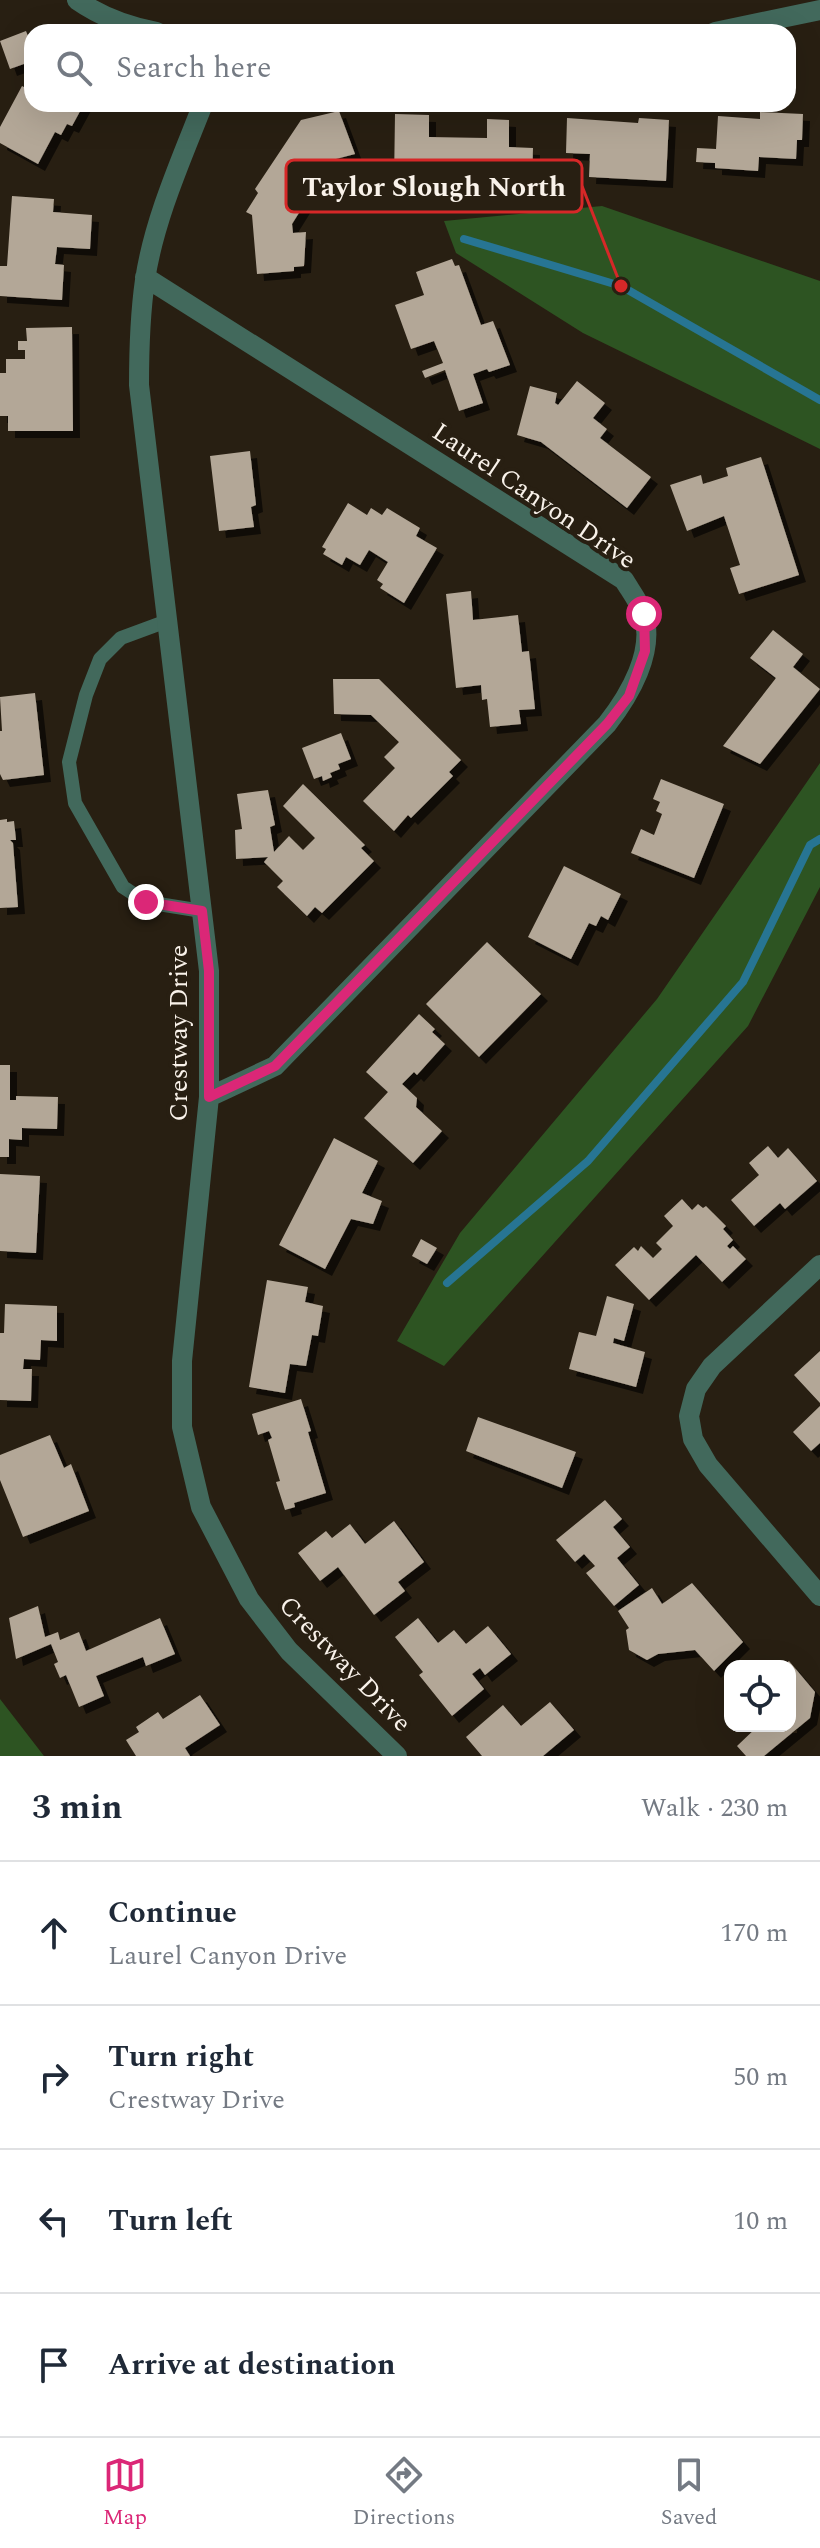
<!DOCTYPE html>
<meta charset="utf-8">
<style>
:root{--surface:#fff;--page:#f2f2f3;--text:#1f2937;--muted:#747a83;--line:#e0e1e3;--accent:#db2777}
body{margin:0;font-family:Spectral,serif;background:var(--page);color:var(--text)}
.controls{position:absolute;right:24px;bottom:24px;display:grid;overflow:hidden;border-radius:16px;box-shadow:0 8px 32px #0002}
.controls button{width:72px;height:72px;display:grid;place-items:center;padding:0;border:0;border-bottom:2px solid var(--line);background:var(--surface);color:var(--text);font:40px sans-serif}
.stop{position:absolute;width:24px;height:24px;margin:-18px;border:6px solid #db2777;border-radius:50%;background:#fff}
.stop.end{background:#db2777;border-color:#fff;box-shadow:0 2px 8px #0008}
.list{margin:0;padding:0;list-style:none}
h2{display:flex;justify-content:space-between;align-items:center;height:104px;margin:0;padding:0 32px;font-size:34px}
h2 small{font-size:26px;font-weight:400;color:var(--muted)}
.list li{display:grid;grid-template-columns:52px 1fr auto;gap:24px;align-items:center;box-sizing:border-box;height:144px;padding:0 32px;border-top:2px solid var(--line)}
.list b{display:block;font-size:30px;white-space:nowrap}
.list p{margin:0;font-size:26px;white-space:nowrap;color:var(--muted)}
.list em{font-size:26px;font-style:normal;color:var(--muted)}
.icon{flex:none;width:44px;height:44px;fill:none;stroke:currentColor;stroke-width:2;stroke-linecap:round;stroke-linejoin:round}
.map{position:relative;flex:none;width:820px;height:1756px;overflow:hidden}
.search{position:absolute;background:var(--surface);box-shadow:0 8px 32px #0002;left:24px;right:24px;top:24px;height:88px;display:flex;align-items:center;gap:20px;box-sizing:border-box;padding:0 28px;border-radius:24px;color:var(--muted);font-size:30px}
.sheet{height:680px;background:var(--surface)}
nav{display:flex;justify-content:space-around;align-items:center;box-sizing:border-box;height:112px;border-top:2px solid var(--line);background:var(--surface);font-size:22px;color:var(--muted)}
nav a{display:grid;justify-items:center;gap:4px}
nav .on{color:var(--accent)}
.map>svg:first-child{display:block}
.green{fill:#2d5422}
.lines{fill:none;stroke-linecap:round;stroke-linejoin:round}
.stream{stroke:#277593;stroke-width:8}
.building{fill:#b3a797;filter:url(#shadow)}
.lane{stroke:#42695c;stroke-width:14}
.street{stroke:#42695c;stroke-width:20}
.route{stroke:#db2777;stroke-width:10}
.labels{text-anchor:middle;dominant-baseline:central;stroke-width:8;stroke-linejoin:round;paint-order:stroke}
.street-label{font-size:26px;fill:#f9f2ea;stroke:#281f12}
.leader{fill:none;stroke:#d62828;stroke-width:3}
.callout-dot{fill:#d62828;stroke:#281f12;stroke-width:3}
.callout{fill:#281f12;stroke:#d62828;stroke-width:3}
.callout-label{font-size:28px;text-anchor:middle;font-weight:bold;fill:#f9f2ea}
</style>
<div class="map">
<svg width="820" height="1756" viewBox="0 0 820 1756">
<defs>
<filter id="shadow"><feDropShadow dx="7" dy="7" stdDeviation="0" flood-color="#0009"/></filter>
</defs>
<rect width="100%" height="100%" fill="#281f12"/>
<path class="green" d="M602 206 820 281V449L583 333 456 253 444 221Z
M820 763V887L748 1026 444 1366 397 1341 460 1233 657 999Z
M0 1699 44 1756H0Z"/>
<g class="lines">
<path class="stream" d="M464 239 621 286 820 400
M447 1283 588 1161 743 982 810 845 820 839"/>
</g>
<path class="building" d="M26 31 32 46V61L10 69 0 41Z
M22 86 32 91V104H84L72 126 67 124 61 135 55 132 38 164 0 143V127Z
M339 111 355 154 332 160 292 224 293 233 306 232 304 266 294 267V271L257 274 252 215 246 212 258 193 255 189 301 120Z
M760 112 803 114 802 140H797L796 159 759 157 758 171 715 168V163L696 162 697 148 716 149 718 116 760 119Z
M395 114 429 115V137L487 138V119L509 120V147L533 148 532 181 500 180V165L434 164V184L394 183Z
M567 118 638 123 639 118 669 120 666 181 589 177 590 154 566 153Z
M12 196 54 199 53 212 92 215 90 249 57 247 55 264 64 265 62 300 0 296V266H7Z
M452 259 455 266 459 265 481 325 493 321 510 365 489 372 487 369 473 374 483 403 459 411 445 370 425 378 422 371 443 363 434 341 411 349 395 305 424 295 416 272Z
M72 327 73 431H8V416H0V373H6V359H25V350H18V341H27L26 328Z
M577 381 605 403 593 418 607 429 600 438 651 477 627 508 541 442 517 435 530 386 557 393 555 403 558 405Z
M250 451 256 505 251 507 254 527 219 531 210 456Z
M761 457 799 575 739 594 730 568 740 565 724 516 687 531 670 485 701 475 703 484 728 476 726 468Z
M348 503 367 515 371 508 382 515 387 508 420 528 416 536 437 548 404 603 380 588 383 584 377 580 388 562 369 550 360 565 346 557 342 565 323 554 326 549 322 547Z
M471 591 473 620 518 615 522 652 529 651 535 709 519 710 521 724 490 727 487 699 482 700 481 685 456 688 446 594Z
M773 630 803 654 793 667 820 689 760 764 723 746 776 678 750 658Z
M333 679H379L461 760 449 772 453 776 411 818 408 815 394 831 363 801 395 768 384 757 399 742 371 715 334 714Z
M35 693 44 775 3 780 0 774V731H2L0 697Z
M341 733 351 759 338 764 340 769 330 773 332 777 323 781 322 776 314 779 302 748Z
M661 779 724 804 694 878 631 853 641 829 654 835 662 814 656 811 660 802 653 799Z
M303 784 365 845 361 848 374 861 322 913 315 907 307 916 277 887 283 881 264 862 268 857 236 859 235 830 242 829 237 794 268 790 275 825 270 827 274 852 289 836 303 850 315 838 283 806Z
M7 819V822L14 821 16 840H10L13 843 18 907 0 908V820Z
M564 866 621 894 608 920 601 916 596 926 589 923 571 959 528 937Z
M487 942 541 994 479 1057 426 1004Z
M419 1014 435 1029 432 1032 445 1044 417 1075 414 1072 402 1084 417 1098 416 1107 442 1131 413 1163 364 1118 388 1092 366 1072Z
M0 1065H10V1100H16V1096L58 1097 57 1129 22 1128V1140L9 1139V1157H0Z
M334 1138 378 1161 362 1193 382 1201 373 1224 351 1219 325 1269 279 1245Z
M768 1146 778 1158 788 1148 817 1181 785 1209 780 1203 754 1226 731 1200 759 1175 749 1163Z
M0 1174 40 1176 36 1253 0 1251Z
M682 1199 692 1210 698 1204 703 1208 706 1206 726 1226 723 1229 733 1240 727 1246 730 1249 733 1246 746 1259 722 1282 696 1255 649 1300 615 1265 634 1247 638 1251 641 1246 653 1258 662 1249 656 1243 673 1226 664 1216Z
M421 1239 437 1248 427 1264 412 1256Z
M267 1280 308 1287 305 1302 323 1306 318 1336 312 1335 306 1366 290 1364 285 1393 249 1387Z
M607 1296 634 1304 624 1341 614 1338 613 1343 645 1352 636 1387 569 1369 579 1332 596 1336Z
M5 1304 57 1306V1341L41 1340 40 1360 24 1359 23 1369H32L31 1401 0 1400V1333H4Z
M820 1351V1403L794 1375Z
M301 1399 311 1431 308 1432 326 1493 294 1503 295 1507 285 1510 276 1482 280 1481 268 1440 272 1438 269 1431 258 1435 252 1414Z
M820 1406V1443L811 1451 793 1432Z
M478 1417 576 1452 562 1488 466 1451Z
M50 1435 64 1468 71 1464 89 1511 23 1537 0 1480V1455Z
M605 1500 622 1519 613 1527 630 1547 617 1558 639 1585 614 1606 586 1573 595 1566 584 1554 575 1562 556 1540Z
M394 1521 424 1562 398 1582 405 1591 374 1615 338 1567 320 1581 298 1553 326 1531 332 1538 350 1524 365 1544Z
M692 1583 743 1642 714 1671 695 1650 658 1654 647 1660 629 1650 626 1630 629 1628 618 1611 652 1588 662 1604Z
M38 1606 45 1637 58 1632 60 1640 79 1632 86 1651 160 1618 175 1654 146 1666 143 1657 96 1676 104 1696 79 1707 66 1675 60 1678 54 1664 58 1662 51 1644 16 1659 9 1618Z
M418 1618 438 1643 454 1630 466 1644 488 1626 511 1654 485 1675 480 1668 472 1674 484 1689 452 1716 419 1675 423 1672 395 1637Z
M789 1661 815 1692 810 1718 764 1756H746L737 1746 758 1726H790V1666H783Z
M200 1695 220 1725 185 1748 190 1756H136L126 1740 139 1732 136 1727 158 1712 163 1719Z
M550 1702 574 1730 543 1756H482L466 1737 503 1705 521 1726Z"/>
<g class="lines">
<path class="lane" d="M167 621 121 638 100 659 86 695 69 762 75 803 123 887 146 902 202 911"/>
<path class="street" d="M77 0C100 16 129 27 157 32
M715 32 820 10
M203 104C181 160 154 220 145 280 140 315 139 350 139 385L209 971V1097L182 1361V1427L201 1507 249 1599 289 1651 397 1756
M145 277 624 580C630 590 639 602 643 613 656 651 629 696 607 724L275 1066 209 1097
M820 1265 712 1366 696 1389 689 1416 693 1439 708 1465 820 1596"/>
</g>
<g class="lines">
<path class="route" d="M146 902 202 911 209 971V1097L275 1066 607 724 629 696 645 651 644 614"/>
</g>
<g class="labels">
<g class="street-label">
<text transform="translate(534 496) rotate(34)">Laurel Canyon Drive</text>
<text transform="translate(179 1033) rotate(-90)">Crestway Drive</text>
<text transform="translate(345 1664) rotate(46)">Crestway Drive</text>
</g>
</g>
<path class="leader" d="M621 286L582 186"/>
<circle class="callout-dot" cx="621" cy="286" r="8"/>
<rect class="callout" x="286" y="160" width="296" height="52" rx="8"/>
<g class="callout-label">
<text x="434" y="196">Taylor Slough North</text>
</g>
</svg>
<div class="controls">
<button><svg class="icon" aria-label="locate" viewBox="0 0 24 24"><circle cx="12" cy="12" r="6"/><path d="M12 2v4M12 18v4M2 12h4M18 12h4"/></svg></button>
</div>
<div class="stop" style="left:644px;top:614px"></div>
<div class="stop end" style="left:146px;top:902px"></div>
<div class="search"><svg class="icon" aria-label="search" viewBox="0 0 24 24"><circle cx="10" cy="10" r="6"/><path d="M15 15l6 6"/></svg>Search here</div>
</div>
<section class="sheet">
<h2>3 min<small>Walk · 230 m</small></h2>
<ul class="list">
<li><svg class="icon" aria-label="ahead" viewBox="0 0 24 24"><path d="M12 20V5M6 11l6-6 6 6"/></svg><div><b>Continue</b><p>Laurel Canyon Drive</p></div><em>170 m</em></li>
<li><svg class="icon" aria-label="right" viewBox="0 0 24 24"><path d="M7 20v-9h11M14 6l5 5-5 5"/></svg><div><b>Turn right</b><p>Crestway Drive</p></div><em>50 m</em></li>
<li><svg class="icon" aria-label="left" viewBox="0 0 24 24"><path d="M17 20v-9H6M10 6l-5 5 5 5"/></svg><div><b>Turn left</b></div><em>10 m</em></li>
<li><svg class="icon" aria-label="arrive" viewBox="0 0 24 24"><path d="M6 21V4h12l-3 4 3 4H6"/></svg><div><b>Arrive at destination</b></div></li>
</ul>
</section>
<nav>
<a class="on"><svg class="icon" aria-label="map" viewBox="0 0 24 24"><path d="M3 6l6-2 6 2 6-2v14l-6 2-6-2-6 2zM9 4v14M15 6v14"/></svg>Map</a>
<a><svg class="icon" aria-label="directions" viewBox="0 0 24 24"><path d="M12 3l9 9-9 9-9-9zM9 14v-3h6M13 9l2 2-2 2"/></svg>Directions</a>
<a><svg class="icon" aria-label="saved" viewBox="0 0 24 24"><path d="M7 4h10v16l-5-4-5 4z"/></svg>Saved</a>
</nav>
